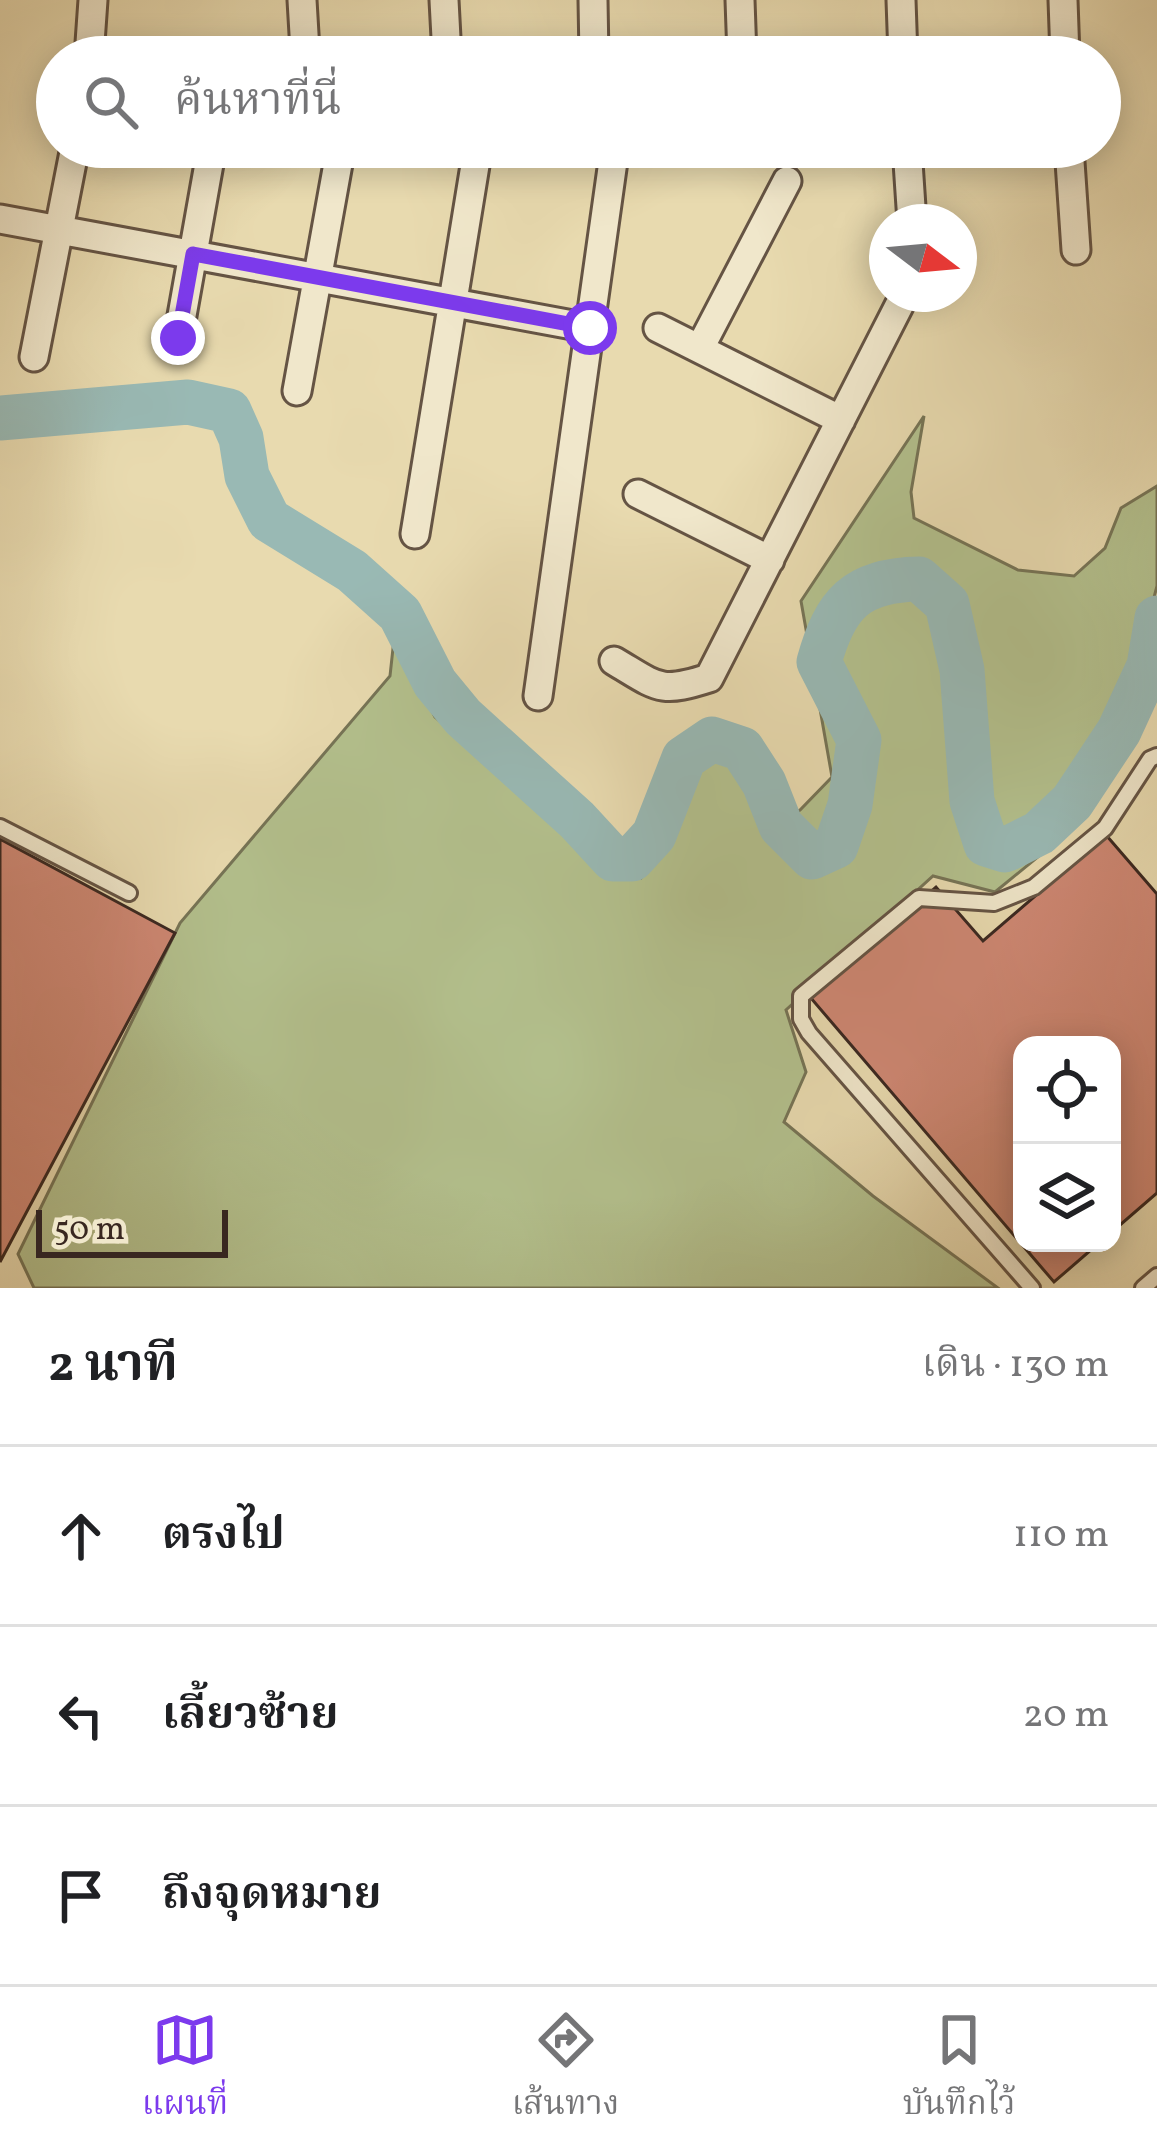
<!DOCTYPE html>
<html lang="th">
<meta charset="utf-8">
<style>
:root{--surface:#fff;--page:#f6f6f6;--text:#202124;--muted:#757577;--line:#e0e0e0;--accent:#7c3aed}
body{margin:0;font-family:Vollkorn,"Noto Serif Thai",serif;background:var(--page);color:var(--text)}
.controls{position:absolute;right:36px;bottom:36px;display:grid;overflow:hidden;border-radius:24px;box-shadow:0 6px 30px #0003}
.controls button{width:108px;height:108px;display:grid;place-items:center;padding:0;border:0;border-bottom:3px solid var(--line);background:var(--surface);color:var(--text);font:60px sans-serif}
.compass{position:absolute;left:869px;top:204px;width:108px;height:108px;border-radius:50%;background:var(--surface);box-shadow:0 6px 30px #0003;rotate:106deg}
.scale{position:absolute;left:36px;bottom:30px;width:192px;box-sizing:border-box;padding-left:12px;border:6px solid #392720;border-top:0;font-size:33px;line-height:42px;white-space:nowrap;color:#392720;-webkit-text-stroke:9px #f0e7cb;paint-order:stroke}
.stop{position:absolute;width:36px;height:36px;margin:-27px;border:9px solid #7c3aed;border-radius:50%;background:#fff}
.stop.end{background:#7c3aed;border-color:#fff;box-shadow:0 3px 12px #0008}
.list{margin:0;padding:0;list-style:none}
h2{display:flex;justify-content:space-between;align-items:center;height:156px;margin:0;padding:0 48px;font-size:51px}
h2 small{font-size:39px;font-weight:400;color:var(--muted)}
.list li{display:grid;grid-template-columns:78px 1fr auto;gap:36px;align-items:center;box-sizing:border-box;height:180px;padding:0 48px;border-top:3px solid var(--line)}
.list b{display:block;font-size:45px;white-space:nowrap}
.list em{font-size:39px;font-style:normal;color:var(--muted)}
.icon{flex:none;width:66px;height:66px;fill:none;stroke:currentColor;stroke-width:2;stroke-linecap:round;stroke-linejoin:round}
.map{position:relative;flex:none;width:1157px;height:1288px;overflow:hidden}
.search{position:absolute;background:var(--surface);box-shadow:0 6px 30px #0003;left:36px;right:36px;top:36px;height:132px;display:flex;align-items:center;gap:30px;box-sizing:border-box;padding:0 42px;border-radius:66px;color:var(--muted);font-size:45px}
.sheet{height:696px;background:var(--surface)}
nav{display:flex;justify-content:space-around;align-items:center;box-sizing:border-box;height:168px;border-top:3px solid var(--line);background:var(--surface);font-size:33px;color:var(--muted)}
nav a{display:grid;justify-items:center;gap:6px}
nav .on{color:var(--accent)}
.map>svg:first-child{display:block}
.green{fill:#b3c08d;stroke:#767456;stroke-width:3}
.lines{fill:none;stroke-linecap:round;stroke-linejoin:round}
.river{stroke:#99b9b4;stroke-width:45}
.building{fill:#ce8773;stroke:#392720;stroke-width:3}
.service-casing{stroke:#655444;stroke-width:20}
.minor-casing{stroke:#655444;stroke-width:33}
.service{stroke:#f0e7cb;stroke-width:14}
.minor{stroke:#f0e7cb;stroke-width:27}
.route{stroke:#7c3aed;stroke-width:15}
</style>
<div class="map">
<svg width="1157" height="1288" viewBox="0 0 1157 1288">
<rect width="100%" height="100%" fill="#e8daaf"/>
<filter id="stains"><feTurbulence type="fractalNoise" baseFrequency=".00167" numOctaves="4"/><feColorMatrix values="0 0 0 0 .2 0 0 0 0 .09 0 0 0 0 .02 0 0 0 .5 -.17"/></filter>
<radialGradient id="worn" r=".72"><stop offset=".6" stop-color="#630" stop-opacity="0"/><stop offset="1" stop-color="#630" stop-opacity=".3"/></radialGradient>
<path class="green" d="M924 416 911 492 914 518 1018 570 1074 576 1105 548 1121 508 1157 486V586L1127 701 1151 708 1072 829 995 892 933 876 786 1010 806 1072 784 1122 873 1196 998 1288H34L18 1254 180 923 390 676 394 639 435 717 540 805 603 867 641 878 690 772 706 752 744 770 770 829 800 810 832 777 801 601Z"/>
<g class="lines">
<path class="river" d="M0 418 188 402 229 411 241 438 247 476 269 520 352 571 400 614 435 683 463 717 577 820 613 859H632L654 835 684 758 712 739 742 749 764 783 781 826 812 857 836 846 850 805 859 740 819 662C835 604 856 580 919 579L947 604 962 670 972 801 986 844 1005 850 1039 833 1072 802 1119 731 1149 666 1157 618"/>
</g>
<path class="building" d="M1106 835 1157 894V1193L1112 1232V1045H1022V1243H1099L1054 1282 810 997 936 887 983 941Z
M0 839 175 933 0 1262Z"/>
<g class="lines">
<g class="service-casing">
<path id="service" d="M0 827 129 893
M1032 1288 809 1033 801 1019V996L919 898 994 903 1034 887 1105 828 1150 759 1157 756
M1143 1288 1157 1276"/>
</g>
<g class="minor-casing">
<path id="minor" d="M302 0 305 51
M444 0 447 57
M593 0 594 57
M740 0 742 57
M901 0 903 57
M1063 0 1065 57
M89 57 93 0
M907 147 912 222
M1069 147 1076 250
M0 219 589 328
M658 328 841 420
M178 338 212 147
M700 348 787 181
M34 357 75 147
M297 391 341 147
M638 494 770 560
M415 534 478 147
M614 661C658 687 659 694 709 678L905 294
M538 696 615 147"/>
</g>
<use href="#service" class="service"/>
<use href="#minor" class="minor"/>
</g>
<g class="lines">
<path class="route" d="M178 338 193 254 590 328"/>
</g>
<rect width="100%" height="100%" filter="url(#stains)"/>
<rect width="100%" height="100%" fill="url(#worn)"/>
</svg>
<div class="controls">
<button><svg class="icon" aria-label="locate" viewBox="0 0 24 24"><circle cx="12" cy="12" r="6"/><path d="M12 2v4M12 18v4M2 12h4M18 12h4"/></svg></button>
<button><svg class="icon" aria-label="layers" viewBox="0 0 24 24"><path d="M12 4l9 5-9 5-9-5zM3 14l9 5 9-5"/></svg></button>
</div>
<svg class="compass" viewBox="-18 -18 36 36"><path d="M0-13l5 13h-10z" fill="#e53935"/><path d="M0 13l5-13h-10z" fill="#757577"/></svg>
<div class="scale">50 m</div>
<div class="stop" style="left:590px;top:328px"></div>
<div class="stop end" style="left:178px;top:338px"></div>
<div class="search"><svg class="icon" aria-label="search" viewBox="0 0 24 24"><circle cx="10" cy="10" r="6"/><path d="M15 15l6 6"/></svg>ค้นหาที่นี่</div>
</div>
<section class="sheet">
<h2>2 นาที<small>เดิน · 130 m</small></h2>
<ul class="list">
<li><svg class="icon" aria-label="ahead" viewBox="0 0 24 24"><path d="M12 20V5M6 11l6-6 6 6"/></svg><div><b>ตรงไป</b></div><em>110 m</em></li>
<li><svg class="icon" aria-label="left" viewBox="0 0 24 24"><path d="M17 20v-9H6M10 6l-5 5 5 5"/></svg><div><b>เลี้ยวซ้าย</b></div><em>20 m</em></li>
<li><svg class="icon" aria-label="arrive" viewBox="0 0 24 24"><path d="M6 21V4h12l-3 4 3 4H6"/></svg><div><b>ถึงจุดหมาย</b></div></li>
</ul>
</section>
<nav>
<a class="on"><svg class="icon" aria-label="map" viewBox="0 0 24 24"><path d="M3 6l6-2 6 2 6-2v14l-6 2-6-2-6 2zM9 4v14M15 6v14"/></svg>แผนที่</a>
<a><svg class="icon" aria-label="directions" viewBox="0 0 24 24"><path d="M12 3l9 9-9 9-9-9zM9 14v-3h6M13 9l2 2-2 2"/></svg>เส้นทาง</a>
<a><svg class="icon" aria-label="saved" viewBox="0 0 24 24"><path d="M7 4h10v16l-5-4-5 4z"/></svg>บันทึกไว้</a>
</nav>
